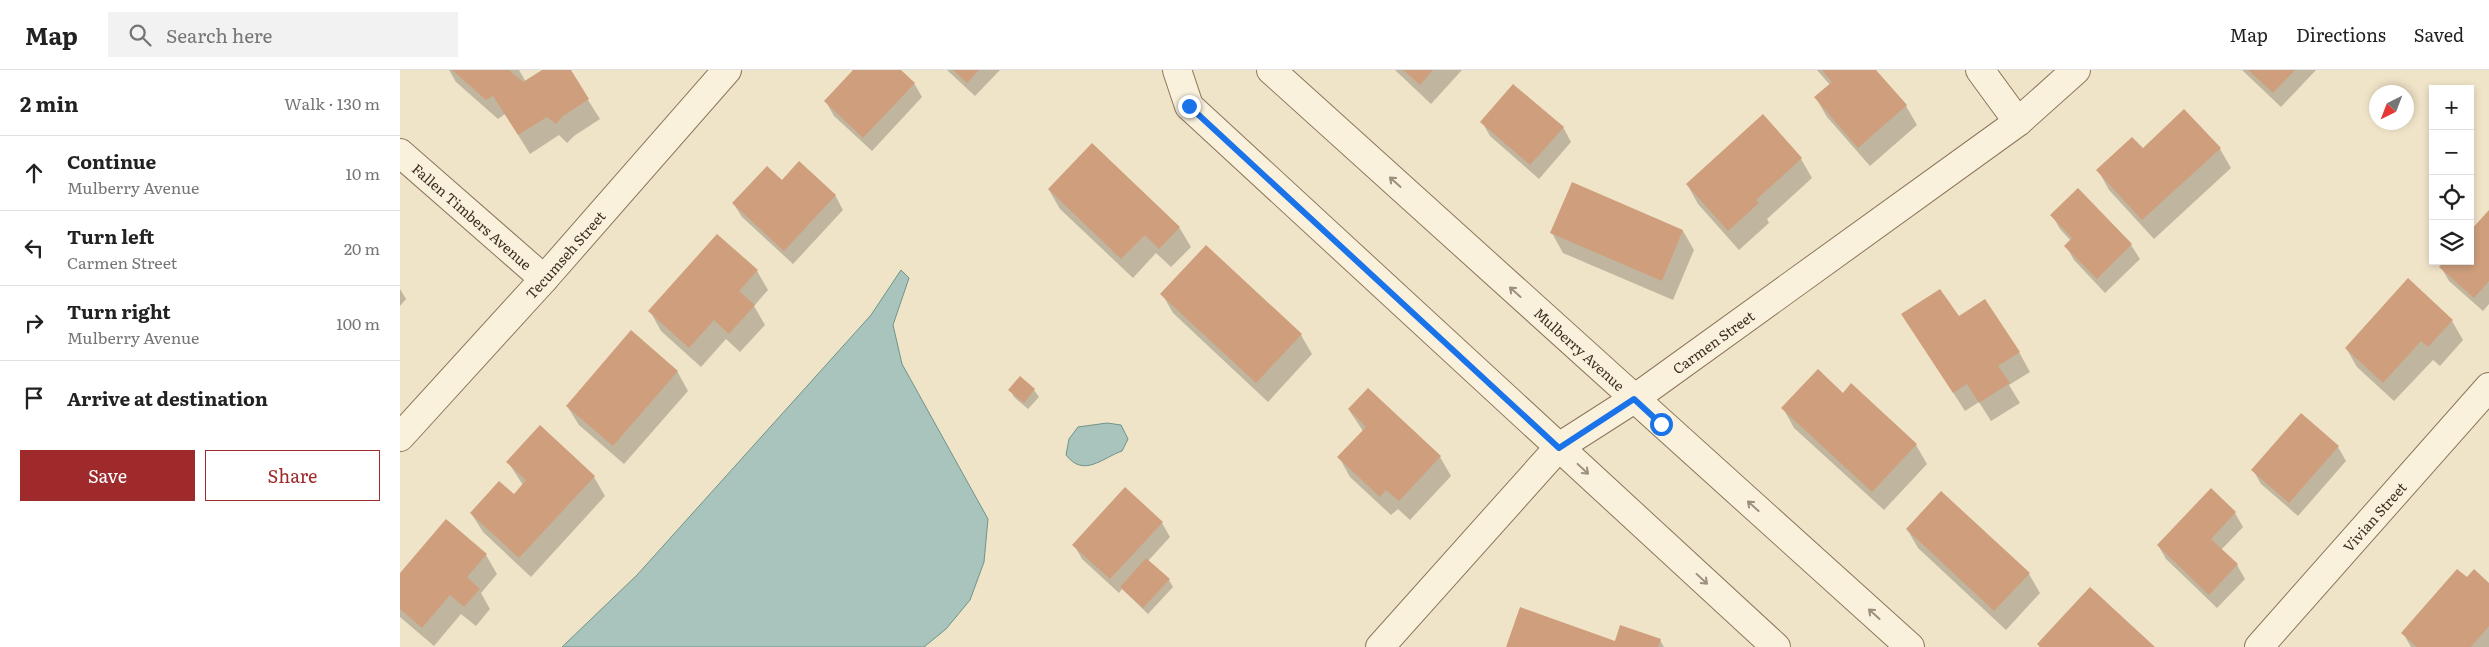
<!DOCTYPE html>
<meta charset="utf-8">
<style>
:root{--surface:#fff;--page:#f2f2f2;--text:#222;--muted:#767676;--line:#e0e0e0;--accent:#9e2a2b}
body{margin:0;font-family:Literata,serif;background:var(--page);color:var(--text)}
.controls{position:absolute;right:15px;top:15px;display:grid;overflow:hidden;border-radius:0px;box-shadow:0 2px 8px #0003}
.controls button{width:45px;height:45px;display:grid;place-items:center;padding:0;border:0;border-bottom:1px solid var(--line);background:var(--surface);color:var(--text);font:25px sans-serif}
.compass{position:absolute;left:1969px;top:15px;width:45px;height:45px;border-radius:50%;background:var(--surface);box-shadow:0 2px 8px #0003;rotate:222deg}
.stop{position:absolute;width:15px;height:15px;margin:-11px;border:4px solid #1a73e8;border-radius:50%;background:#fff}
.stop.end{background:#1a73e8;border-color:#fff;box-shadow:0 1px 5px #0008}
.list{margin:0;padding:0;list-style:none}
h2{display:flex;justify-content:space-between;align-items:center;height:65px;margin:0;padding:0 20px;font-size:21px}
h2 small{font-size:16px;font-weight:400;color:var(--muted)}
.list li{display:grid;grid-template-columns:32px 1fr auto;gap:15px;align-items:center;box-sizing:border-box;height:75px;padding:0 20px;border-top:1px solid var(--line)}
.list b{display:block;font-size:19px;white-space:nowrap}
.list p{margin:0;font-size:16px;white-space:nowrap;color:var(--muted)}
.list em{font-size:16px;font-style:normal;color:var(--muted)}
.actions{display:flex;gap:10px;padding:15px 20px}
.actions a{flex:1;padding:11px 0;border:1px solid var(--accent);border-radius:0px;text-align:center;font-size:18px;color:var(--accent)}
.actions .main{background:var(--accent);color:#fff}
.icon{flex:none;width:28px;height:28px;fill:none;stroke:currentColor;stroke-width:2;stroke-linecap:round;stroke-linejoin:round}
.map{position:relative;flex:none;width:2089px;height:577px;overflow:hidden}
header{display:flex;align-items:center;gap:30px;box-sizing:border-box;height:70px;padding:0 25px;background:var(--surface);border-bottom:1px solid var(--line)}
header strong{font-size:24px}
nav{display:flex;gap:28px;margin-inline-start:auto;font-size:18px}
.search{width:350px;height:45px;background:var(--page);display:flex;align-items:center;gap:12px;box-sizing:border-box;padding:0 18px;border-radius:0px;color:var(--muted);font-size:19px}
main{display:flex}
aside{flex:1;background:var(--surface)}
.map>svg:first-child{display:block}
.water{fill:#a9c4bc;stroke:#6f938a}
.shadow{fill:#0003}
.building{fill:#cf9f7d}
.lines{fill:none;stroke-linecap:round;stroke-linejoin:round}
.street-casing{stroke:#8d765c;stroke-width:30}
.street{stroke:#faf1dc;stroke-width:28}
.oneway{stroke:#9c907e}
.route{stroke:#1a73e8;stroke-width:6}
.labels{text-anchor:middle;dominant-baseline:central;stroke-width:4;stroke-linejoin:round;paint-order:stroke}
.street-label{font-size:14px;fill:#3d2e20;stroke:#f7eed8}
</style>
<header>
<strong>Map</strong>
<div class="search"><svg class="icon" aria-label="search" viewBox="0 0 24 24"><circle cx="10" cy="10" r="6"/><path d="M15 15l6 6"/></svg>Search here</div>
<nav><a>Map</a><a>Directions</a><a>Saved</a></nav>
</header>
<main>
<aside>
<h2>2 min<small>Walk · 130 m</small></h2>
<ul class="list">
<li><svg class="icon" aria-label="ahead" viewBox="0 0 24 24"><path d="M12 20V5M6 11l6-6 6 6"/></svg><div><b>Continue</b><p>Mulberry Avenue</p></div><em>10 m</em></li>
<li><svg class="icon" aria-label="left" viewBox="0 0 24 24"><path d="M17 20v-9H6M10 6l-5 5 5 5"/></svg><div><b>Turn left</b><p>Carmen Street</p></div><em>20 m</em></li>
<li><svg class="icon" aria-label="right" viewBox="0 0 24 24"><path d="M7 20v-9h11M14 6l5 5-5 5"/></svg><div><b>Turn right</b><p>Mulberry Avenue</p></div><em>100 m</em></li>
<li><svg class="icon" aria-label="arrive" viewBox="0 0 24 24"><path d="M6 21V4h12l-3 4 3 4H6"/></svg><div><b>Arrive at destination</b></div></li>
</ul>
<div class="actions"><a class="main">Save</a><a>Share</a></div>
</aside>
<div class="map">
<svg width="2089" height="577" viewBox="0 0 2089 577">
<rect width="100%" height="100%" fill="#f0e4c8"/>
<path class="water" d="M501 200 509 208 493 255 502 294 588 449 584 492 570 530 546 559 524 577H162L237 505 471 245Z
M707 353 721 355 728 369 722 381C702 388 684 408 666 385L669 369 678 357Z"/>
<path class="shadow" d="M49 0H119L126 12 144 0H169L200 49 174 66 167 73 159 65 130 84 105 44 98 49 56 12Z
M455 0H500L514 13 522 27 472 81 434 46 426 32Z
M547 0H600L575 26Z
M995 0H1062L1031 34Z
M1417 0H1474L1506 36 1517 55 1470 96 1427 47 1416 28 1430 15Z
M1842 0H1916L1881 37Z
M1363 46 1401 89 1412 108 1367 149 1369 153 1339 180 1298 134 1287 114Z
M1082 52 1163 57 1171 72 1139 109 1090 66Z
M1743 79H1820L1831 98 1754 169 1709 120 1698 100Z
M382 111 435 125 443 140 393 194 342 147 333 133Z
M1173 114 1283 161 1294 180 1273 230 1163 183 1152 163Z
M649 120 779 157 791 177 771 197 756 183 733 208 660 139Z
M1678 120 1731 175 1740 189 1705 223 1674 190 1666 176 1671 171 1660 159 1652 145Z
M2089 142V234L2083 241 2049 211 2041 197 2070 191Z
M357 201 368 220 354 236 365 255 340 282 326 269 301 297 261 261 250 241Z
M0 219 6 229 0 236Z
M762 224 901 265 912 284 868 332 773 243Z
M1503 245 1559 248 1619 282 1630 302 1609 315 1620 333 1591 351 1579 332 1565 341Z
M2052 251 2063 270 2040 296 2033 290 1994 331 1957 297 1946 278Z
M277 301 288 321 224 394 179 355 167 336Z
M620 308 634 320 639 327 628 339 614 327 610 320Z
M1443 324 1516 375 1527 394 1484 440 1394 358 1383 338Z
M949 340 1040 387 1051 406 1010 450 998 439 991 445 950 407 939 387 963 361Z
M1938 377 1946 391 1898 446 1861 414 1853 400Z
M108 392 194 407 205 426 131 507 83 462 71 443 114 425 123 415Z
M1835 443 1843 457 1821 480 1837 495 1845 509 1817 538 1766 489 1758 475Z
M762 453 770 467 748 491 769 510 773 517 748 544 722 519 719 523 682 489 674 475Z
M1507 459 1629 504 1640 523 1606 560 1518 478Z
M86 485 97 504 81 523 90 539 76 556 61 544 34 576 0 547V505Z
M2067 509 2089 515V577H2011L2003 563Z
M1260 570 1264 577H1108L1216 573Z"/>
<path class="building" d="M52 0H109L123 12 142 0H171L189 29 163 46 156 54 147 47 118 65 93 26 86 30Z
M453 0H501L515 13 463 68 424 31Z
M553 0H579L567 13Z
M1003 0H1033L1020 15Z
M1422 0H1476L1507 35 1458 78 1414 27 1432 12Z
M1848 0H1895L1873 23Z
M1113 14 1164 57 1130 95 1080 52Z
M1784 39 1821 78 1742 150 1696 100 1732 67 1743 78Z
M1363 44 1402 88 1356 130 1359 133 1328 161 1286 114Z
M692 73 780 157 759 179 745 165 721 189 648 119Z
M399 91 436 125 384 181 332 133 367 96 382 110Z
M1172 112 1283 160 1262 211 1150 163Z
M1678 118 1732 174 1697 209 1664 176 1672 168 1650 145Z
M2089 140V211L2074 228 2039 197 2044 191H2070V161Z
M317 164 358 200 339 221 355 235 329 264 314 250 289 278 248 241Z
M806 175 902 264 856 313 760 224Z
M2008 208 2053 250 2028 277 2021 271 1983 313 1945 278Z
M1540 219 1559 246 1585 229 1620 282 1598 296 1610 313 1579 333 1567 314 1553 323 1501 244Z
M231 260 278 301 213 376 166 336Z
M1418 299 1443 323 1451 313 1517 374 1472 422 1381 338Z
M620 306 635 319 624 333 608 320Z
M968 318 1041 386 999 431 986 420 980 427 937 387 966 357 948 339Z
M1901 343 1939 376 1889 433 1851 400Z
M140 355 195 406 119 488 70 443 99 411 114 424 126 410 106 392Z
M725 417 763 452 710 509 672 475Z
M1811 418 1836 442 1811 469 1838 494 1809 525 1757 475Z
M1541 421 1630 503 1594 541 1506 459Z
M46 449 87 484 67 507 80 519 64 537 50 525 22 558 0 539V503Z
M746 488 770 509 743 538 720 517Z
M2057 499 2067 507 2074 499 2089 513V556L2071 577H2017L2001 563Z
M1690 517 1755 577H1640L1637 574Z
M1120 537 1215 571 1220 555 1261 569 1258 577H1106Z"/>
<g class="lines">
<g class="street-casing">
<g id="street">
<path d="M777 0 789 36 1376 577"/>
<path id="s1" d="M871 0 1510 577"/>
<path d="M1580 0 1618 52"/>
<path id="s2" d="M0 83 144 209"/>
<path id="s3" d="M0 367 144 209 327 0"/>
<path id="s4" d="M980 577 1159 377 1234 329 1618 52 1676 0"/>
<path id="s5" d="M1859 577 2089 317"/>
</g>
</g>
<use href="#street" class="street"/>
</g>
<defs><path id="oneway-shaft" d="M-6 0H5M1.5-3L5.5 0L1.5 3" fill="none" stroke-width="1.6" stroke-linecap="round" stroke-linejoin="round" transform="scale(1.25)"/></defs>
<g class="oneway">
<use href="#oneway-shaft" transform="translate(995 112) rotate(-138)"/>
<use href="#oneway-shaft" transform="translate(1115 222) rotate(-138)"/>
<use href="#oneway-shaft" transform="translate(1183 399) rotate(43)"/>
<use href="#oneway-shaft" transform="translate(1353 436) rotate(-138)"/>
<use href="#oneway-shaft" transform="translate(1302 509) rotate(43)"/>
<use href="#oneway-shaft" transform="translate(1474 544) rotate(-138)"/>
</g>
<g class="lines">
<path class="route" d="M789 36 1159 378 1234 329 1261 354"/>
</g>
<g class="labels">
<g class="street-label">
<text stroke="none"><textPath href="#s2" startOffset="96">Fallen Timbers Avenue</textPath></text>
<text stroke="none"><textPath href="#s3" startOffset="246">Tecumseh Street</textPath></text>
<text stroke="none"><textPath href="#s4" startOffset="455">Carmen Street</textPath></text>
<text stroke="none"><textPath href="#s1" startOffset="416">Mulberry Avenue</textPath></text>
<text stroke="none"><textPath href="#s5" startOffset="174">Vivian Street</textPath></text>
</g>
</g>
</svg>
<div class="controls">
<button>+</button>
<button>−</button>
<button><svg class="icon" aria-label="locate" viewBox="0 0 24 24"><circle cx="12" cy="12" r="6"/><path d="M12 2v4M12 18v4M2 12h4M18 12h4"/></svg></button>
<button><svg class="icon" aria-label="layers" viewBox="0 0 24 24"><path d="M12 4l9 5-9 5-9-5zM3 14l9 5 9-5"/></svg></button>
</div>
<svg class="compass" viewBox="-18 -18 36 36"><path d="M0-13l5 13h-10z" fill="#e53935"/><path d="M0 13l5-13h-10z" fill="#767676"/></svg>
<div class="stop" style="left:1261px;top:354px"></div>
<div class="stop end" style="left:789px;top:36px"></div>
</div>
</main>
